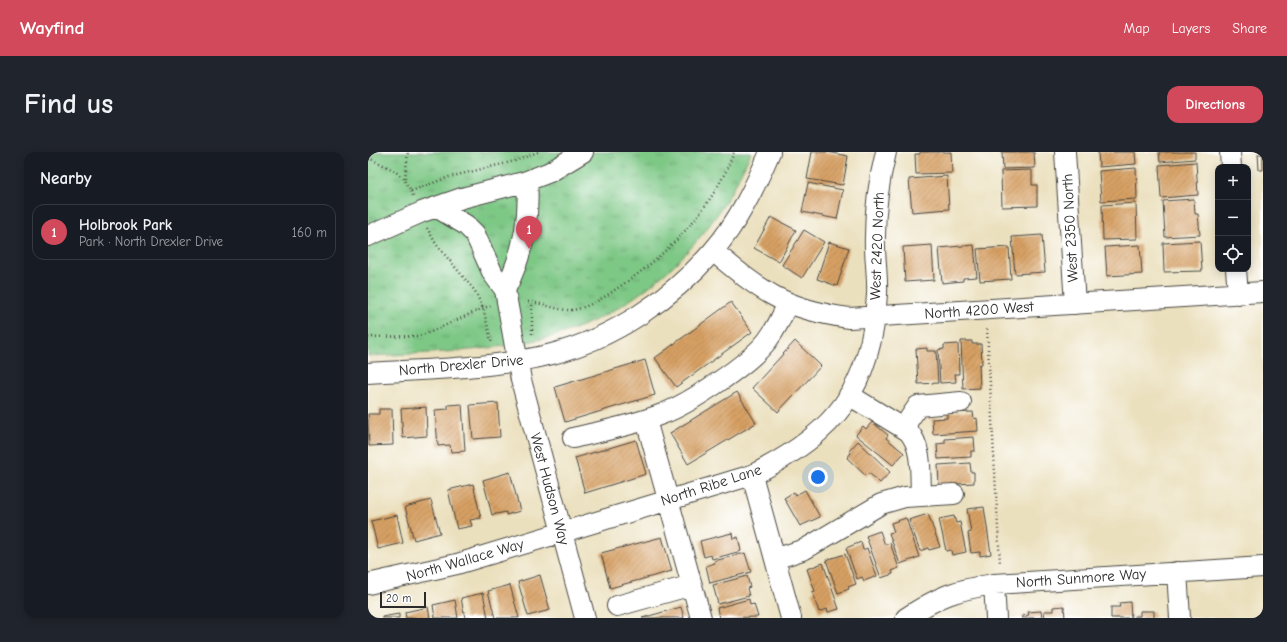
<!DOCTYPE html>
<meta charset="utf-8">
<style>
:root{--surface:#171b24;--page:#20242c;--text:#f1f3f6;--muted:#9ea1a6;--line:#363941;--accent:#d1495b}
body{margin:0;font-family:"Comic Neue",sans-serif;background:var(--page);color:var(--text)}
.controls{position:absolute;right:12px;top:12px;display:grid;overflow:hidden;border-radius:8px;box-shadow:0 2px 10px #0003}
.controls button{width:36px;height:36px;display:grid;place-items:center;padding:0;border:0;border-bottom:1px solid var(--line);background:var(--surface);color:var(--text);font:20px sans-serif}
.scale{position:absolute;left:12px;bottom:10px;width:46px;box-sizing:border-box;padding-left:4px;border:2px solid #2b2b2b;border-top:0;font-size:11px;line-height:14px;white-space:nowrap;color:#2b2b2b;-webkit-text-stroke:3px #fff;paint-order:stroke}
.you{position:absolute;left:450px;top:325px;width:14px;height:14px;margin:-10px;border:3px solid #fff;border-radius:50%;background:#1a73e8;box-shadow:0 0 0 6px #1a73e833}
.badge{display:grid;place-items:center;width:26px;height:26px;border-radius:50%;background:var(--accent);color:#fff;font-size:13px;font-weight:700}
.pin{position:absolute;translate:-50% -33px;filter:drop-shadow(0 1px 2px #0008)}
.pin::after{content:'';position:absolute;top:21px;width:14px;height:12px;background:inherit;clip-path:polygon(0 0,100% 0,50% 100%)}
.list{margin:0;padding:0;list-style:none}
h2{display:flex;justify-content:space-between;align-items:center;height:52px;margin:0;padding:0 16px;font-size:17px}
h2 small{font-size:13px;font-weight:400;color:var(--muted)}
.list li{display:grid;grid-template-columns:26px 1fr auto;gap:12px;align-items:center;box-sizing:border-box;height:56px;margin:0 8px 8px;padding:0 8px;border:1px solid var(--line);border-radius:12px}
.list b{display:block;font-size:15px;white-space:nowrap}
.list p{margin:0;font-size:13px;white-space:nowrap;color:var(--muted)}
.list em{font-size:13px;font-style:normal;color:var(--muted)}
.icon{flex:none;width:22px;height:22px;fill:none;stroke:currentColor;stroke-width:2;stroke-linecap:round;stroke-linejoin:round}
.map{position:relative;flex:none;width:895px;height:466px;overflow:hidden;border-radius:12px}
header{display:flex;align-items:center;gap:24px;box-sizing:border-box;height:56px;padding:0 20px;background:var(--accent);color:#fff}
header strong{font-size:19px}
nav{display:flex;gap:22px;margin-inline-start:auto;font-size:14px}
.intro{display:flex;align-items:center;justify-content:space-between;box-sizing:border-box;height:96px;padding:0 24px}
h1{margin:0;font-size:28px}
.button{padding:10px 18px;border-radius:12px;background:var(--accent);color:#fff;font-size:14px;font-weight:700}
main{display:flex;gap:24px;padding:0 24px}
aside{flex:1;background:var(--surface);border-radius:12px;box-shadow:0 2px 10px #0003}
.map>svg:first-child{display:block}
.park{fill:url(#park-tufts);stroke:#547a58}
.building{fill:url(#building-hatch)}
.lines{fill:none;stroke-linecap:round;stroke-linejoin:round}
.minor-casing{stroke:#484641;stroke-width:22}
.path{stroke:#484641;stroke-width:2.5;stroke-dasharray:1 3;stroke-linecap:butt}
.minor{stroke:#fff;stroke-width:20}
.labels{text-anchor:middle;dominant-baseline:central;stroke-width:3;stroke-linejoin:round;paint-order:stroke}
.street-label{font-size:15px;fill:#2b2b2b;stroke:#fff}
</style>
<header>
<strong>Wayfind</strong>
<nav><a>Map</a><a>Layers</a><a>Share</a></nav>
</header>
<div class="intro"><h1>Find us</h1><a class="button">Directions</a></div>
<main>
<aside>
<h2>Nearby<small></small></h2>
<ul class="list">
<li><span class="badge">1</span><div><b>Holbrook Park</b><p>Park · North Drexler Drive</p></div><em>160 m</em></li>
</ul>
</aside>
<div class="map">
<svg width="895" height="466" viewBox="0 0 895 466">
<defs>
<pattern id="park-tufts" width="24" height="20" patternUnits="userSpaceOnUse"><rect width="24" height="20" fill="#7ec886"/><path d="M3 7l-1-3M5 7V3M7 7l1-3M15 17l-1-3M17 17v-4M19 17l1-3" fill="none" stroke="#67a36e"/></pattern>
<pattern id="building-hatch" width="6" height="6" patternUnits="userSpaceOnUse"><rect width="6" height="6" fill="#d7a063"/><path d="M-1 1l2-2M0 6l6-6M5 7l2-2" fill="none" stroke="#af8352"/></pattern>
</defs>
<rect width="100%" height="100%" fill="#fff"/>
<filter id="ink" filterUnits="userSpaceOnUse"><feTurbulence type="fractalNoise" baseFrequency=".025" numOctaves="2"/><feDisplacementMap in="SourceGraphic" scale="8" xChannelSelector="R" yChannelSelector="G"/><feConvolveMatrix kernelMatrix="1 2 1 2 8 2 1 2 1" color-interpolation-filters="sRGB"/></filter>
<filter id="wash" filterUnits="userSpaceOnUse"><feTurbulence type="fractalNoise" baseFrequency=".012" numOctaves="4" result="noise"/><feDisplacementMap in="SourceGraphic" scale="16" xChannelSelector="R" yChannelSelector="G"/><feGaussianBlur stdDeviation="0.9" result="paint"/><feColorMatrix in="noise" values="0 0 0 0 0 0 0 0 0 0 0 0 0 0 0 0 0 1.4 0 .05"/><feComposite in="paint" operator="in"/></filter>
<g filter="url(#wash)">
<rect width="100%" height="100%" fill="#ebe0be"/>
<path class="park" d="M0 0H383C380 9 374 18 370 27 332 103 258 167 174 187 117 200 58 201 0 204Z"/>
<g id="blocks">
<path class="building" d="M444 0H459L480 4 475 33 439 27Z
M552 0H583L584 21 548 22 547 2H552Z
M634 0H666L667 16 635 17Z
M730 0H767L768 12 731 15Z
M791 0H827V7L792 10Z
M890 2H895V18H891Z
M828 10 830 43 793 46 791 13Z
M768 16 769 47 733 49 731 19Z
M664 18V33H669V54L634 55 633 19Z
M579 24 581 57 544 60 541 27Z
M440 31 475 38 469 67 434 60Z
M826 47 827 62H830L832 83 797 85 795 49Z
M768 51 769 87 735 88 734 53Z
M403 65 428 78 411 110 386 96Z
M436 78 456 90 434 126 414 113Z
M674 83 677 120 647 122 644 85Z
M832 89 834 119 796 120 795 91Z
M461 90 481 96 469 134 449 127Z
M564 93 566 128 537 130 535 95Z
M606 93 609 125 595 126V129L574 131 571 96Z
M772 93 774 122 739 124 737 95Z
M641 95 643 127 612 129 609 97Z
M363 150 384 180 308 235 287 206Z
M427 189 453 214 410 260 384 236Z
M593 189H604V192H613L614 212 611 213 612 236 595 237Z
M590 192 591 222H587L588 230 572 231 570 198 576 197V193Z
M559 196V199H568L570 231 550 232 548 197Z
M277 208 287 243 197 270 187 235Z
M369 240 388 271 320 312 302 281Z
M130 251 132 285 105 287 102 253Z
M94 252 97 299 83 300 82 293 70 294 67 258 80 257V253Z
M58 255 59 284 35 286 33 257Z
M11 257H24L25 293 1 294 0 262H11Z
M605 260 606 267 609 266 610 279 565 282 564 267 579 266V261Z
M504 270 520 283 518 286 536 301 525 313 488 283 495 274 498 277Z
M606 285 607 299H603V305L570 307 569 292 577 291V287Z
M268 288 278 322 217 341 207 306Z
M490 289 522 320 512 331 501 321 498 324 479 306 483 301 481 299Z
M602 311 603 320H606V331L571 333 570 313Z
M142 320 152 359 138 363V360L124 363 115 328Z
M105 332 113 366 102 368 104 374 89 377 80 338Z
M437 338 452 365 432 374 416 346 426 340 428 343Z
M63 348 72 381 46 388 37 355Z
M616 355 623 402 612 404V400L603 401 600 381 603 380 599 357Z
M560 362 572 395 561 398 560 396 552 399 541 368Z
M29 363 35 391 10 397 3 369Z
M586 364 588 371 592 370 598 400 584 403 583 398 578 399 571 367Z
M538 366 551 405 532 412 521 381 526 380 523 371Z
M512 379 517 393 522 391 531 416 524 419 525 422 513 426 498 384Z
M364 381 365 387 370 385 373 399 344 407 343 403 336 405 332 389Z
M294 385 304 419 242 436 233 401Z
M493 390 495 398 499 396 509 424 496 429 494 425 489 427 478 396Z
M377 401 383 420 342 431 338 414 347 411 346 409Z
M477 402 488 432 480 435 481 437 470 441 458 408Z
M455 411 471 457 460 460 459 457 451 460 444 440 447 439 439 417Z
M172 423 182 458 160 464 150 430Z
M379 424 382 435 379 436 381 444 350 452 345 433Z
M142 433 151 466H127L120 439Z
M115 441 120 466H97L93 446Z
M381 447 382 453 386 452 390 465 351 466 349 456Z
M87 448 90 466H67L65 453Z
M762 450 763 466H743V455H752L751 451Z
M696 454 697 466H677L676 459H685V455Z
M60 455 62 466H38L37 460Z
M313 455 316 466H274Z
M673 459 674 466H654V464L661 463 660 460Z
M772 459H786V466H766V464H772Z
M31 462V466H14V465Z"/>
</g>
</g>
<g filter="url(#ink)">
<use href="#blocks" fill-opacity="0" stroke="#484641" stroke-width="1"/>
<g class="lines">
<g class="minor-casing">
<path id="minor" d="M697 0 707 152
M862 0 863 15
M68 55 98 73 107 82 125 122 137 138 153 228 217 466
M0 84 54 60 94 46 156 30 182 20 215 0
M345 99C394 140 416 157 481 166L895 140
M868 117 870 142
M137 138C154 105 162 67 159 29
M0 221C61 217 124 217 184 202 246 186 303 147 345 99 370 70 387 35 402 0
M481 243 540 279C555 295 552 323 553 344
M278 268 333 466
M535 276 550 254 593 250
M205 286C235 279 266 273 294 262 321 252 381 212 399 189 408 177 414 165 419 152
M384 323 423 466
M407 407 437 397 513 352 537 345 586 342
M809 420 812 466
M0 432 89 412 384 323C467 282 504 236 509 142 510 123 506 103 507 84 507 55 511 28 518 0
M626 432 628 466
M249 454 324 433
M538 466C571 444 587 438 626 432L895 415"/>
</g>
<path class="path" d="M0 2 6 0
M0 6C24 17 36 20 46 46
M37 26 40 0
M43 39 81 25 147 9 170 0
M59 76 68 92 107 139 115 156 124 192
M156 150C172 149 188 159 204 158 219 156 236 146 248 137 298 105 345 57 366 0
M619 177 632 412
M164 182V150
M0 185 51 184 63 180 115 156 123 154"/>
<use href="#minor" class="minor"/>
</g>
</g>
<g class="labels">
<g class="street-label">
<text transform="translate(702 76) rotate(-93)">West 2350 North</text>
<text transform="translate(509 94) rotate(-88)">West 2420 North</text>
<text transform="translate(611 158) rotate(-4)">North 4200 West</text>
<text transform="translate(93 213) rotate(-5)">North Drexler Drive</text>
<text transform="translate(343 333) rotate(-18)">North Ribe Lane</text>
<text transform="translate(182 337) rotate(75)">West Hudson Way</text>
<text transform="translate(97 408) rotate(-16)">North Wallace Way</text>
<text transform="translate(713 426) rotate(-4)">North Sunmore Way</text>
</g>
</g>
</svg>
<div class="controls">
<button>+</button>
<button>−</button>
<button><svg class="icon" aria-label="locate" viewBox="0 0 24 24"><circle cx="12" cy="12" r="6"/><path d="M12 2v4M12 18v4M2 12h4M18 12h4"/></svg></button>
</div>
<div class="scale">20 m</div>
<div class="you"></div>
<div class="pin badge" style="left:161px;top:97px">1</div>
</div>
</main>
